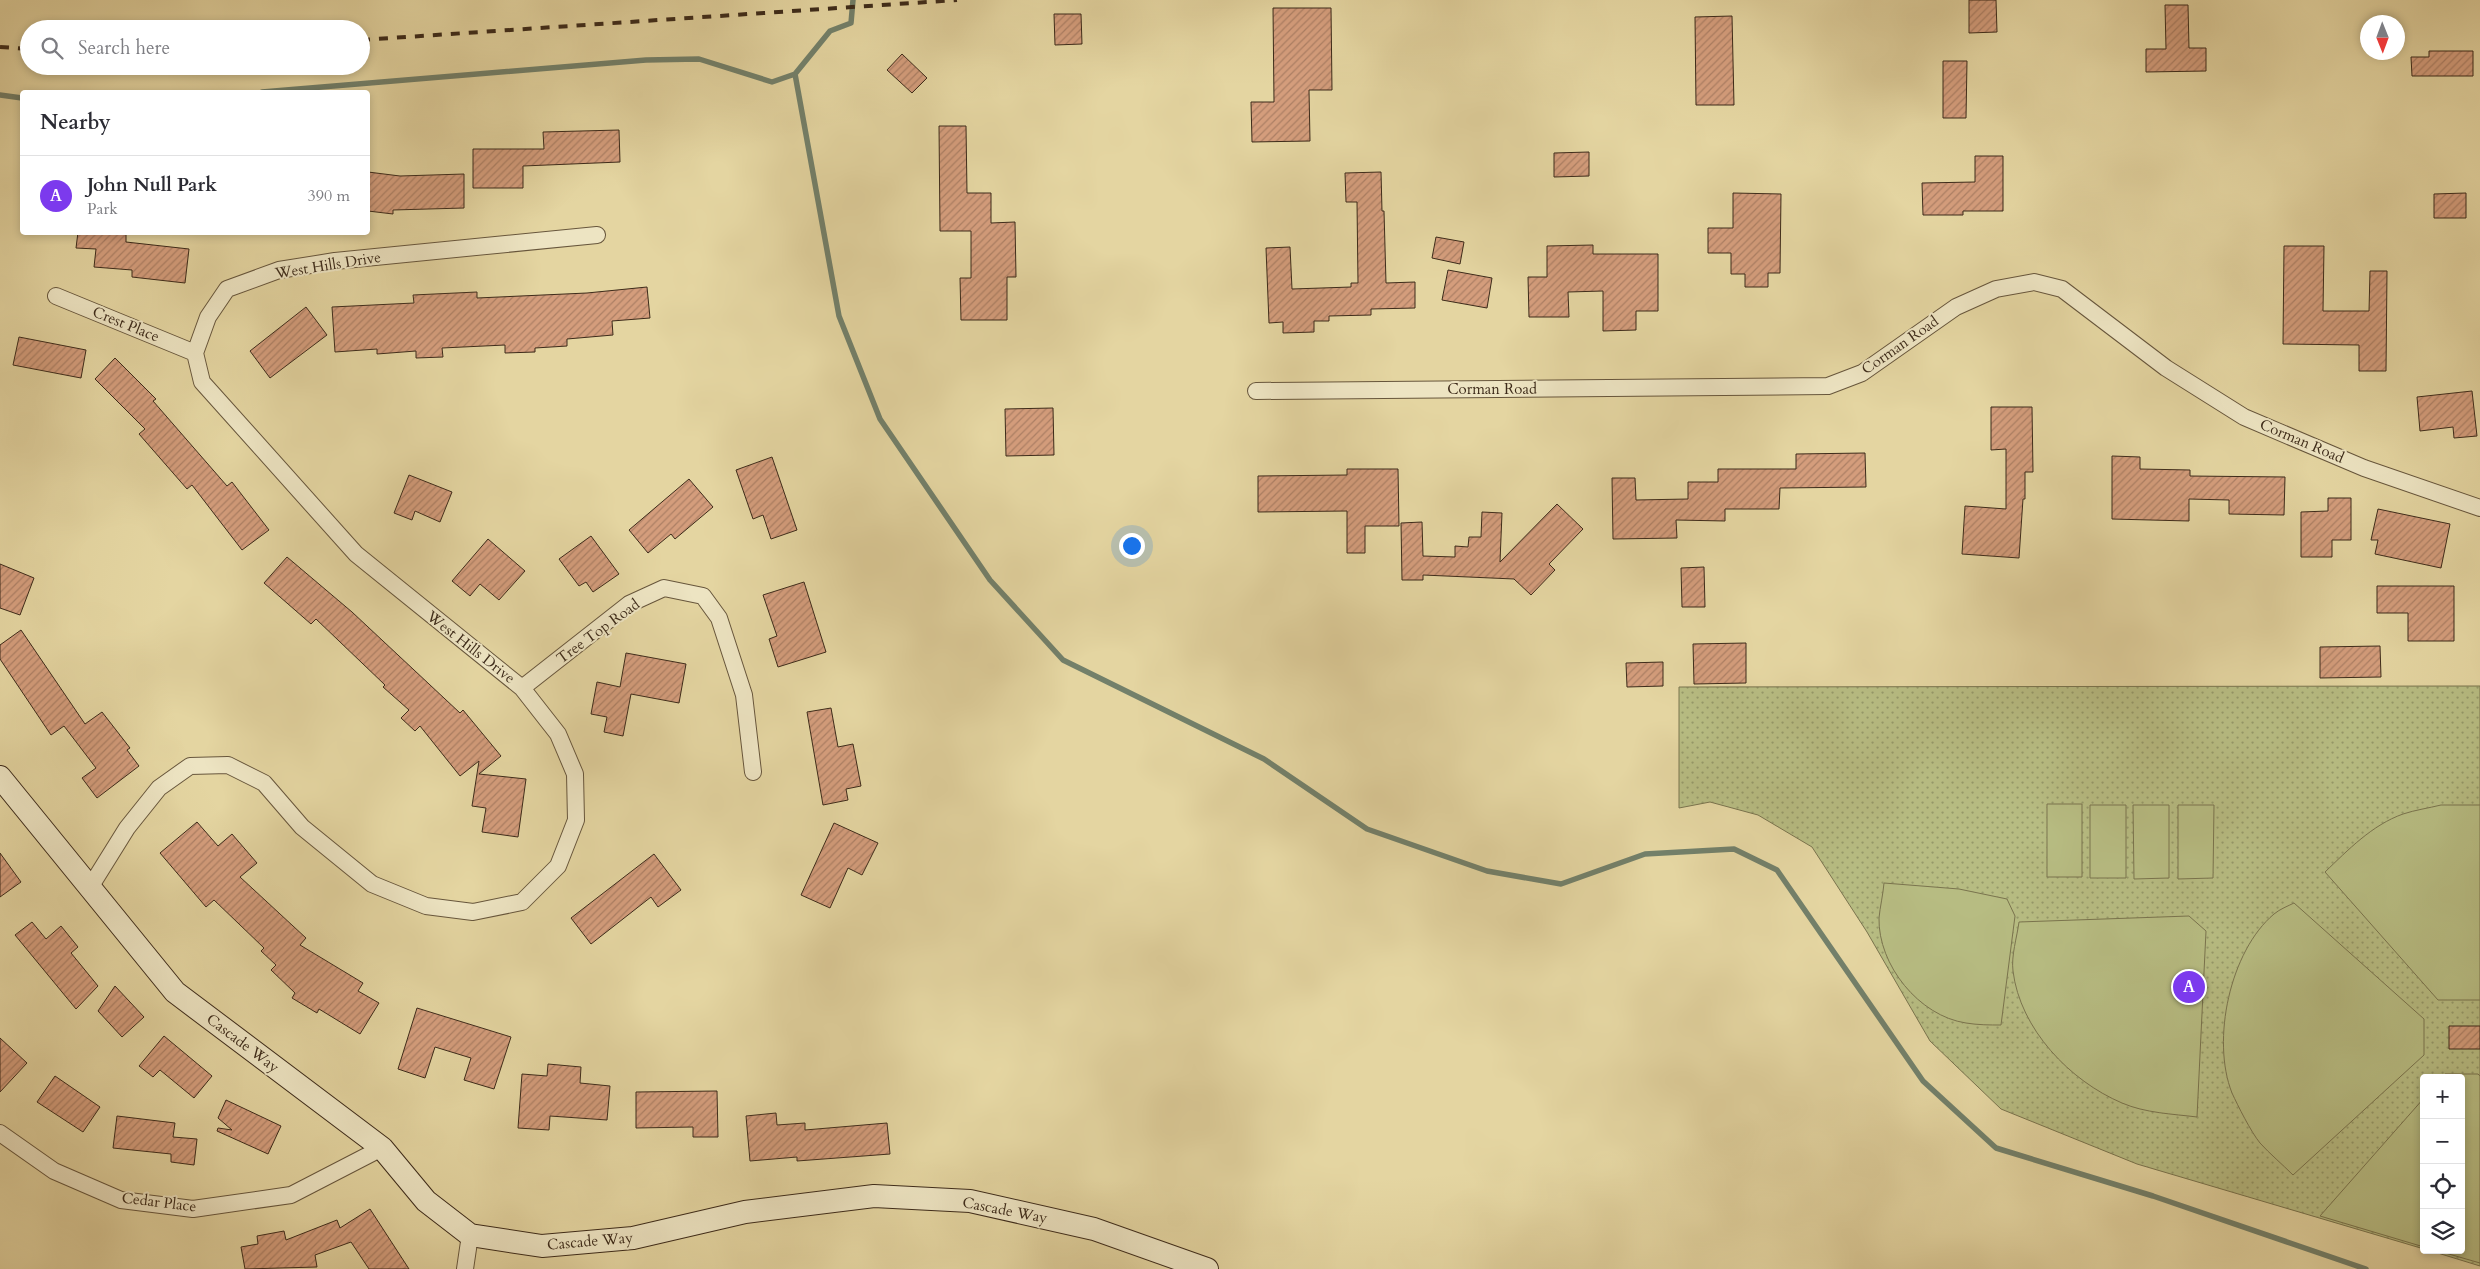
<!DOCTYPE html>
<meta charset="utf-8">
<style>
:root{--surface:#fff;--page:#f7f7f7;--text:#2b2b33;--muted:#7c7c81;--line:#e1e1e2;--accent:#7c3aed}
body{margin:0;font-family:Cardo,serif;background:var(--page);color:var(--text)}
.controls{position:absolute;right:15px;bottom:15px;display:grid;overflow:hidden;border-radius:5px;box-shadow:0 2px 8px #0003}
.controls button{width:45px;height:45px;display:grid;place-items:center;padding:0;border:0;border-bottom:1px solid var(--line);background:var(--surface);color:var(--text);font:25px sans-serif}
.compass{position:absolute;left:2360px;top:15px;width:45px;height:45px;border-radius:50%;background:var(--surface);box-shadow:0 2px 8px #0003;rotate:179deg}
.you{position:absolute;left:1131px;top:545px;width:18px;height:18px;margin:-12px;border:4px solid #fff;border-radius:50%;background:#1a73e8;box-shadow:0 0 0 8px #1a73e833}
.badge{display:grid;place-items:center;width:32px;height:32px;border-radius:50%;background:var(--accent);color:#fff;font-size:16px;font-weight:700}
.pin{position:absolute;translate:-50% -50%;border:2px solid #fff;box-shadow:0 1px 5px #0006}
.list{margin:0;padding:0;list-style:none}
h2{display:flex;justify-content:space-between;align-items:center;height:65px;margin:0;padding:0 20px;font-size:21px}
h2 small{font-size:16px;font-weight:400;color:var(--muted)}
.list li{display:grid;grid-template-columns:32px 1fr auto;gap:15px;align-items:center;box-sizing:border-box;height:80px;padding:0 20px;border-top:1px solid var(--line)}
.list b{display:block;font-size:19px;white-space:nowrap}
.list p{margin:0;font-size:16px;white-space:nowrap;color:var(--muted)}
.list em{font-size:16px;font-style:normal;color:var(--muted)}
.icon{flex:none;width:28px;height:28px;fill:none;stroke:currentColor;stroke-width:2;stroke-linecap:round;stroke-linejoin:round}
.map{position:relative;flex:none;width:2480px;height:1269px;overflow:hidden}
.search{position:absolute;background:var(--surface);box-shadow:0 2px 8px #0003;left:20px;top:20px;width:350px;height:55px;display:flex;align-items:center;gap:12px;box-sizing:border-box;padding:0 18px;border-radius:28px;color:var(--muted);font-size:19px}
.panel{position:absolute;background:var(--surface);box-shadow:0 2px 8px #0003;left:20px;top:90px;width:350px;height:145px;border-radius:5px}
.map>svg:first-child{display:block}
.green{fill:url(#green-dots);stroke:#7a744e}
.pitch{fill:#b7bc82;stroke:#7a744e}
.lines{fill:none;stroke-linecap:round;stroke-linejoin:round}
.stream{stroke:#73806a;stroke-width:5.5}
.building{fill:url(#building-hatch);stroke:#3d2b1a}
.street-casing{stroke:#67563c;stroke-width:18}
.secondary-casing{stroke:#3d2b1a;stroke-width:24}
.street{stroke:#ede4c2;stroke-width:16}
.secondary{stroke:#ede4c2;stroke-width:22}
.rail{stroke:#3d2b1a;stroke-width:4;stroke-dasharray:9 9;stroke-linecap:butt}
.labels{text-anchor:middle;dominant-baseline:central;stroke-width:4;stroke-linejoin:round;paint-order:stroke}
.street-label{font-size:15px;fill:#3d2b1a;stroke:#ede4c2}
</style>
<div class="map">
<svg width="2480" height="1269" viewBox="0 0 2480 1269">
<defs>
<pattern id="green-dots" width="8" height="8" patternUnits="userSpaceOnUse" patternTransform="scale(1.25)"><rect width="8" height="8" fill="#b7bc82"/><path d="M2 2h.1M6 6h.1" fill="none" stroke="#96996a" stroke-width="1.8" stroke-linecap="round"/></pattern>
<pattern id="building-hatch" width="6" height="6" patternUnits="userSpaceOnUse" patternTransform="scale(1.25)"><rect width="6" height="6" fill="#d49d7c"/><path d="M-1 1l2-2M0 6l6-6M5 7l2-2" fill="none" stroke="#ad8065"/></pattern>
</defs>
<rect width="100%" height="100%" fill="#e4d5a1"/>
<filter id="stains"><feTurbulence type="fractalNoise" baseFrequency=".004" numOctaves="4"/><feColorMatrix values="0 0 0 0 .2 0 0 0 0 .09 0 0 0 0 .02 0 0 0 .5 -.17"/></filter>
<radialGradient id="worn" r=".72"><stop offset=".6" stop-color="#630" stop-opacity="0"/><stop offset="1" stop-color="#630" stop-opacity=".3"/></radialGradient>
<path class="green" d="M2480 686V1266L2428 1250H2461V1078H2424V1249L2137 1164 2001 1109 1930 1041 1867 932 1812 847 1758 815 1710 802 1679 808V687Z"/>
<path class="pitch" d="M2047 804H2082V877H2047Z
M2090 805H2126V878H2090Z
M2133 805H2169V878L2134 879Z
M2178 805H2214L2213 878 2178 879Z
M2441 805H2480V1000H2438L2325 872C2348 850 2372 825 2403 814 2415 810 2429 808 2441 805Z
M1884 883 1959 889 2007 899 2015 916 2001 1025C1990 1025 1978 1025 1966 1023 1919 1016 1878 965 1879 918 1880 907 1883 895 1884 883Z
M2294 903 2424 1019V1055L2293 1175C2282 1164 2270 1154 2260 1143 2251 1132 2238 1106 2232 1093 2211 1040 2230 951 2274 914 2280 909 2288 906 2294 903Z
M2189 916 2206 931 2197 1117C2173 1114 2145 1113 2122 1103 2070 1081 2020 1029 2013 971 2011 956 2017 937 2019 922Z
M2445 1074H2478L2480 1076V1263L2435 1250H2461V1078H2442Z
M2424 1098V1247L2320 1216Z"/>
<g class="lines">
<path class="stream" d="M795 74 839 316 880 419 990 580 1063 660 1264 759 1367 829 1487 871 1561 884 1645 854 1734 849 1777 870 1923 1081 1996 1148 2153 1196 2366 1269
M262 92 646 60 699 59 772 82 795 74 830 31 851 23 853 0
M0 95 22 98"/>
</g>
<path class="building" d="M1969 0H1996L1997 32 1969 33Z
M2165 5H2188L2189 48H2206V71L2146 72V49H2166Z
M1273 8H1331L1332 90H1309L1310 141 1252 142 1251 102H1274Z
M1054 14H1081L1082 44 1055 45Z
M1732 16 1734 105H1696L1695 17Z
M2429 51H2473V76H2412L2411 57H2429Z
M902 54 927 78 912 93 887 70Z
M1943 61H1967L1966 118H1943Z
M939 126H966L967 193H991V223L1015 222 1016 277H1007V320H961L960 278H971V231H940Z
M619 130 620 162 523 166V188H473V149H544L543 132Z
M1589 152V176L1554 177V153Z
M1975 156H2003V211H1963V215H1923L1922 183 1975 182Z
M368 172 400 176 464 174V208L393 210V214L368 211Z
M1381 172 1382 211H1384L1386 283 1415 282V308L1371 309V315L1329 316V321H1314V332L1283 333V322L1269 323 1266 248 1290 247 1292 289 1351 287V283H1358L1357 202H1346L1345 173Z
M1733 193 1781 194 1780 273H1768V287H1745V274H1731V253H1708V228H1733Z
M2466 193V218H2434V194Z
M78 232H126V242L189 249 185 283 132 277V270L94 267 96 249 76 248Z
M1436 237 1464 242 1460 264 1432 258Z
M1593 245V254H1658V311H1636V330L1603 331V291L1568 292 1569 317H1529L1528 277H1547V246Z
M2284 246H2324L2323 311H2369L2370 271H2387L2386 371H2359V345L2283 344Z
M1448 270 1492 278 1487 308 1442 300Z
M647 287 650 318 612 321 613 335 567 339V346L535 348V352L505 353V345L442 348 443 357 416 358V351L377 354V349L335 352 332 307 414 303 413 295 477 292V298L587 293Z
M306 307 327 335 270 378 250 351Z
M19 337 86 350 81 378 13 365Z
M115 358 156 399 153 401 227 486 232 482 269 530 242 550 192 485 187 489 139 434 145 429 95 379Z
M2472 391 2477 436 2454 438 2453 427 2420 431 2417 397Z
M1991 407H2032L2033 472H2025V499H2023L2019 558 1962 554 1965 506 2006 509V449L1991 450Z
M1053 408 1054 455 1006 456 1005 409Z
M1865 453 1866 487 1780 488 1779 509H1725V521L1676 520 1677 538 1613 539 1612 478H1635L1636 500 1688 499V482H1718V469H1796V454Z
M2112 456 2140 457V469L2190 470V476L2285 477 2284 515 2229 514V500L2189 499V521L2112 519Z
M772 457 797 530 771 539 763 515 753 519 736 470Z
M1347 469H1398L1399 526H1365V553H1347V511L1258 512V476L1347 475Z
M409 475 452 492 440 522 415 511 412 520 394 513Z
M689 479 713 507 675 539 671 534 648 553 629 530Z
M2328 498H2351V540H2332V557H2301V512L2328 511Z
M1557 504 1583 529 1549 564 1555 570 1531 595 1514 579 1423 575V580H1402L1401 523 1422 522 1423 556 1455 557V546L1468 547 1469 537H1481L1482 512 1502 513 1500 562Z
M2378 509 2450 524 2441 568 2375 554 2378 540H2371Z
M591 536 619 574 593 592 586 582 579 586 559 559Z
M488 539 525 571 499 600 480 584 470 596 452 581Z
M287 557 352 612 460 713 463 710 501 756 479 774 526 779 518 837 482 832 486 808 472 806 479 761 460 776 420 726 415 731 401 718 409 710 383 687 385 685 316 619 311 624 264 583Z
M0 564 34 578 20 615 0 608Z
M1704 567 1705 607H1682L1681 568Z
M804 582 826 652 778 667 769 639 777 636 763 595Z
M2377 586H2454V641H2408V613H2377Z
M21 630 85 724 102 712 130 748 127 750 139 766 97 798 82 778 96 768 64 726 51 735 0 659V645Z
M1746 643V683L1694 684 1693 644Z
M2380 646 2381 677 2320 678V647Z
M626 653 686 664 679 703 631 694 623 736 604 732 607 717 591 714 597 682 620 687Z
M1663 662V686L1627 687 1626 663Z
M831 708 838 747 853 744 861 786 846 789 848 800 823 805 807 712Z
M197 822 218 846 232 834 257 863 240 877 306 938 300 945 363 983 358 991 379 1003 360 1034 319 1009 317 1013 292 998 295 993 271 970 276 965 261 951 264 948 214 900 206 907 160 853Z
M834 823 878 843 862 875 848 868 830 908 801 895Z
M0 853 21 882 0 897Z
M654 854 681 890 658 907 651 897 591 944 571 918Z
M32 922 46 939 61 926 78 947 71 953 98 986 76 1009 15 935Z
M115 986 144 1017 122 1037 98 1011Z
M417 1008 511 1037 494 1089 464 1080 471 1058 435 1047 425 1078 398 1069Z
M2449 1026H2480V1049H2449Z
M164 1036 212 1076 194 1098 160 1070 153 1077 139 1066Z
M0 1038 27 1063 0 1092Z
M548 1064 581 1067 580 1083 610 1086 607 1120 550 1116 549 1130 518 1128 522 1074 547 1076Z
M55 1076 100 1107 83 1132 37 1102Z
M717 1091 718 1137H693V1127L636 1128V1092Z
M226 1100 281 1126 268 1154 217 1131 218 1128 232 1130 218 1118Z
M776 1113 777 1125 805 1123V1130L887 1123 890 1154 797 1161V1157L750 1161 746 1116Z
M117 1116 175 1123 173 1137 197 1139 194 1165 171 1162V1154L113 1148Z
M370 1209 409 1269H369L351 1242 315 1255 317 1267 245 1269 241 1247 258 1244 257 1236 284 1231 286 1240 337 1220 340 1228Z"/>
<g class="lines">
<g class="street-casing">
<path id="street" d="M56 296 195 353
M1256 391 1828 386 1862 373 1956 307 1996 289 2034 282 2062 289 2166 368 2244 417 2364 468 2480 508
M522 688 629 604 664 588 703 596 719 618 744 695 753 772
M89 889 127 828 159 788 190 766 228 765 264 783 302 827 372 884 426 906 473 912 522 902 558 866 576 820 575 774 558 734 522 688 356 554 202 382 195 353 208 317 227 289 279 270 335 261 597 235
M0 1133 54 1171 121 1200 193 1209 291 1195 382 1148
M465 1269 470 1235"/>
</g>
<g class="secondary-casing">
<path id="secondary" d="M0 777 175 992 382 1148 426 1201 470 1235 542 1246 633 1238 745 1212 874 1196 970 1201 1094 1229 1207 1269"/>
</g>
<use href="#street" class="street"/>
<use href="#secondary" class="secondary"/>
<path class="rail" d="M361 40 957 0
M0 47 29 49"/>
</g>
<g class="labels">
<g class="street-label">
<text transform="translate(328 265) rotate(-9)">West Hills Drive</text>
<text transform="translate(126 324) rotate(22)">Crest Place</text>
<text transform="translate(1900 345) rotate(-35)">Corman Road</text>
<text x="1492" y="389">Corman Road</text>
<text transform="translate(2302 441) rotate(23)">Corman Road</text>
<text transform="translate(598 631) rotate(-36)">Tree Top Road</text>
<text transform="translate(471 647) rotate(38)">West Hills Drive</text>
<text transform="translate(243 1043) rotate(37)">Cascade Way</text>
<text transform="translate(159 1202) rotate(7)">Cedar Place</text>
<text transform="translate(1005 1210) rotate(11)">Cascade Way</text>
<text transform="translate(590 1241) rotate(-5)">Cascade Way</text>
</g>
</g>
<rect width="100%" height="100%" filter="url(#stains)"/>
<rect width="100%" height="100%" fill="url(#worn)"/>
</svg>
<div class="controls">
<button>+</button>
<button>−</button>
<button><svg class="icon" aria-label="locate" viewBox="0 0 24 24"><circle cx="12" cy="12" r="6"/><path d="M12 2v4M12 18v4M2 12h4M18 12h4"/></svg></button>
<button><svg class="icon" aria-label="layers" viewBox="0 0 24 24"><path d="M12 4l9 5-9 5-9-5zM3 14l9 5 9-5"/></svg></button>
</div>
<svg class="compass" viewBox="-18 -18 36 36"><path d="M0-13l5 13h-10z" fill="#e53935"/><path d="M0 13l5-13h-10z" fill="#7c7c81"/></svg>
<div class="you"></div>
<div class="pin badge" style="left:2189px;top:987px">A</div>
<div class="search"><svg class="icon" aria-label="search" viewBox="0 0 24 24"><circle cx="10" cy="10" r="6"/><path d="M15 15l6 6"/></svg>Search here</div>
<section class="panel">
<h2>Nearby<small></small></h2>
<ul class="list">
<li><span class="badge">A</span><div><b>John Null Park</b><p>Park</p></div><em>390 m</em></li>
</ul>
</section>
</div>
